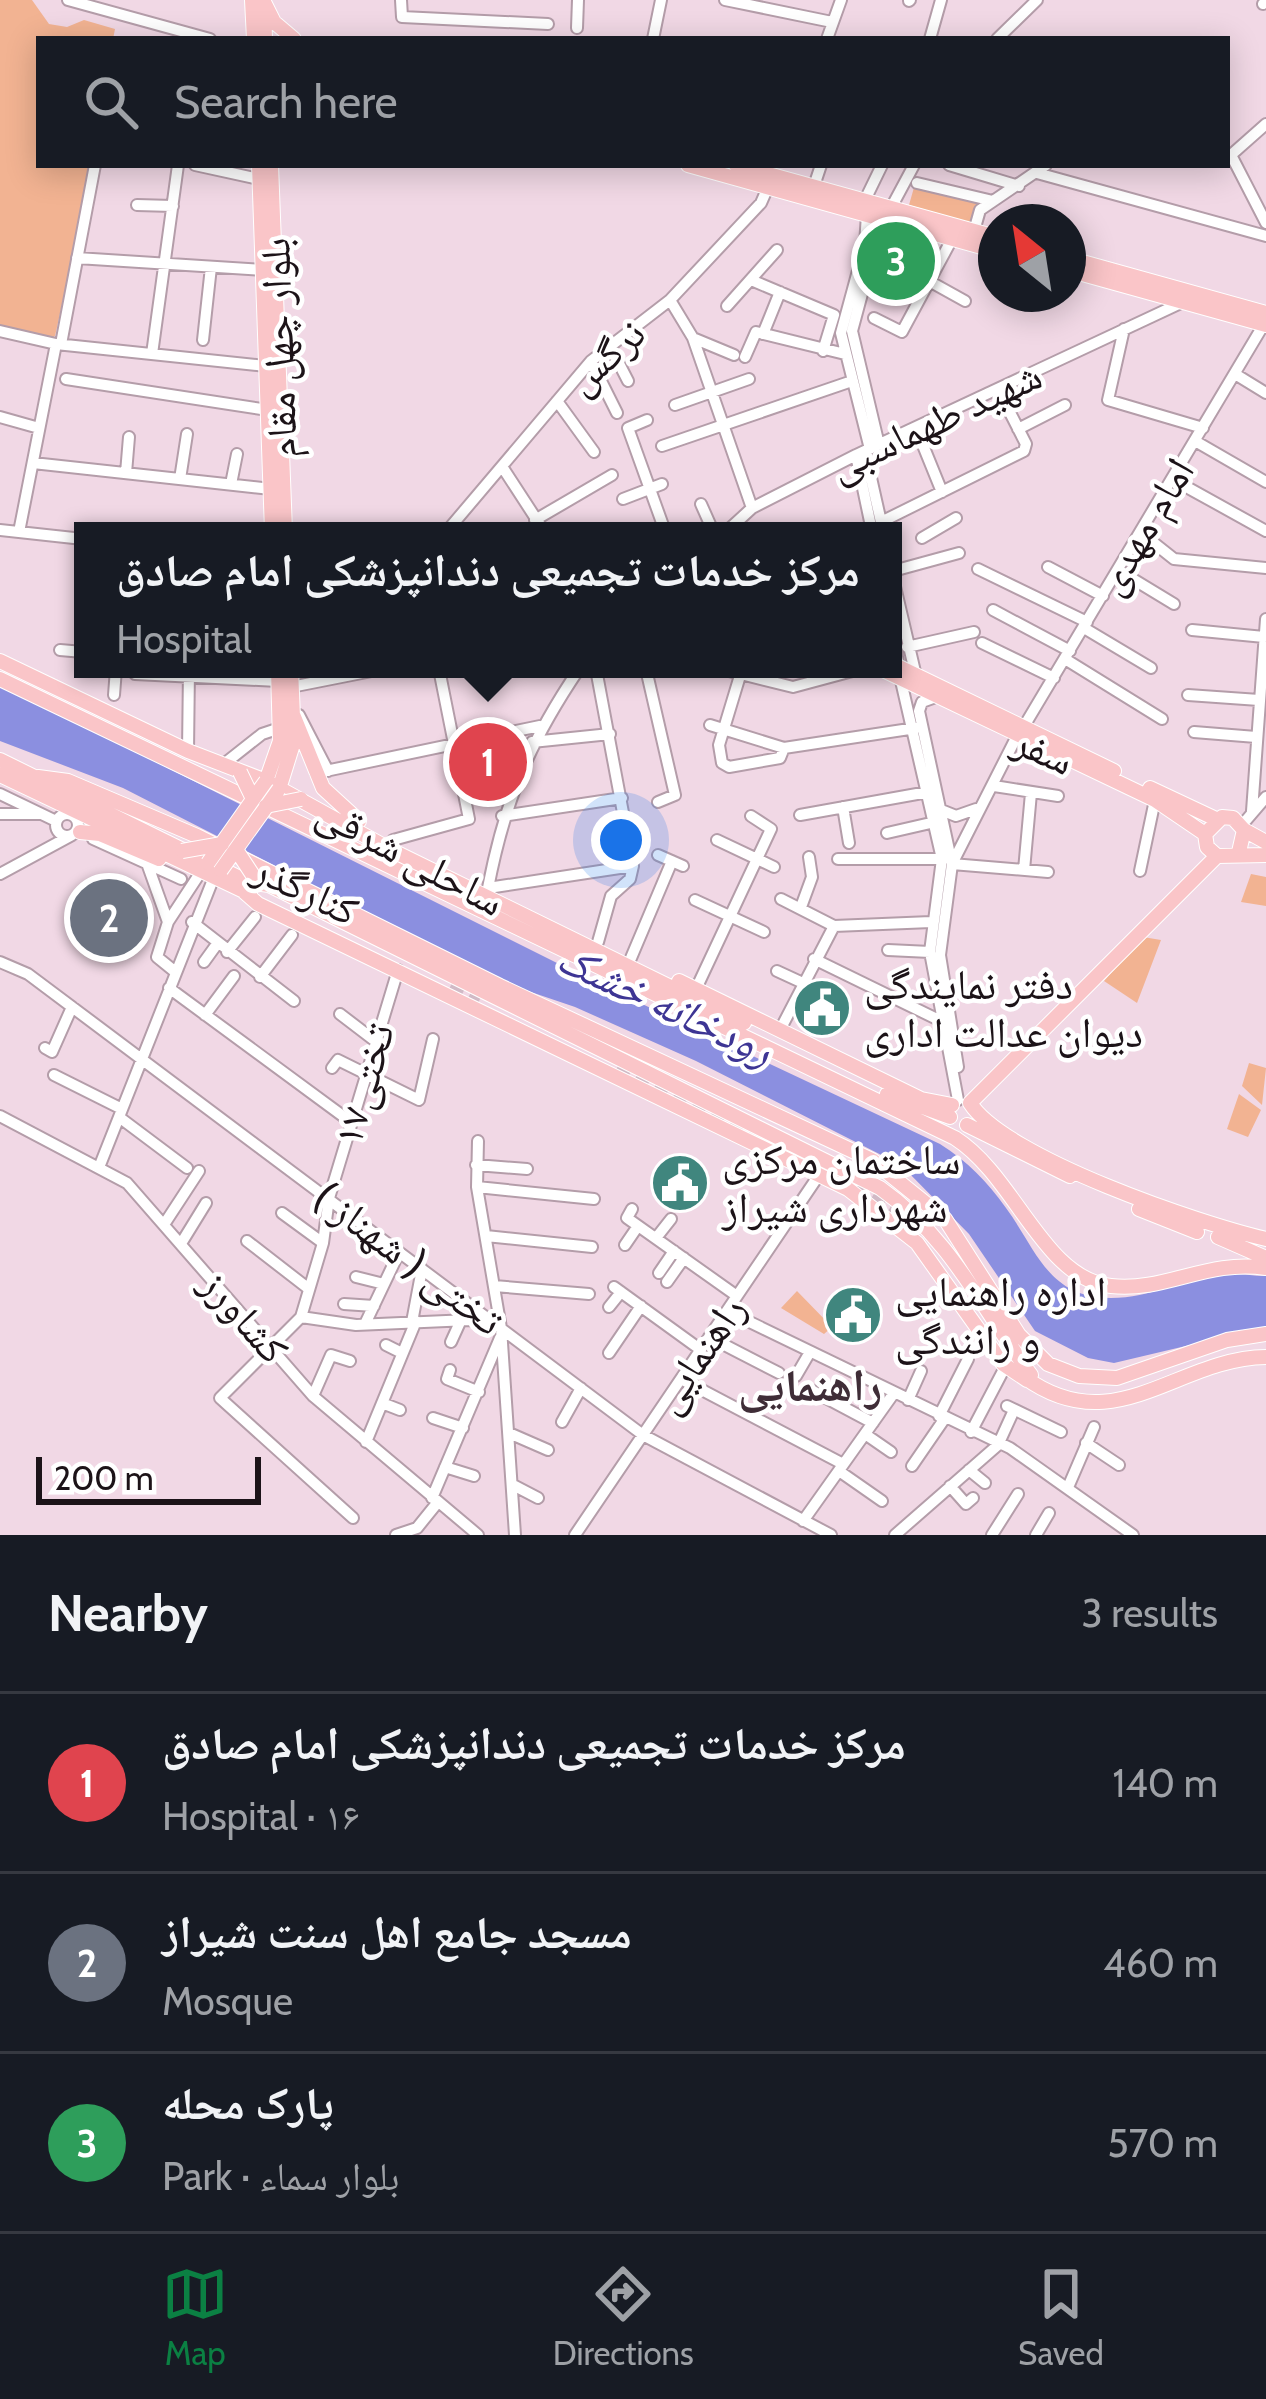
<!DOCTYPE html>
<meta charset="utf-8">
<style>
:root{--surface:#171b24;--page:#20242c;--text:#f1f3f6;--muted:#9ea1a6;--line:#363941;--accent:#0b8043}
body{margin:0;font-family:Cabin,"Noto Naskh Arabic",sans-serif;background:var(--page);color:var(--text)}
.compass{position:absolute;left:978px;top:204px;width:108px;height:108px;border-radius:50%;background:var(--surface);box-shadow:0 6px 30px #0003;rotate:330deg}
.scale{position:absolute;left:36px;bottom:30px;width:225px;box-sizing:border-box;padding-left:12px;border:6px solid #1c1318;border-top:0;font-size:33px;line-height:42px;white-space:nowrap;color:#1c1318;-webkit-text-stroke:9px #fff;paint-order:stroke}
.you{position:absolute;left:621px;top:840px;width:42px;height:42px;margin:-30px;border:9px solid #fff;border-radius:50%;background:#1a73e8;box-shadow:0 0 0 18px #1a73e833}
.badge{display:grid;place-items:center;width:78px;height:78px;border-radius:50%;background:var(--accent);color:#fff;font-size:39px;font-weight:700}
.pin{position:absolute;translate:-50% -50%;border:6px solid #fff;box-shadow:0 3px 12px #0006}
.popup{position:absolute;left:74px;top:522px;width:828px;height:156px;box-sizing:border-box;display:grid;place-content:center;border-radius:0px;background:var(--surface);filter:drop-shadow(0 3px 9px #0005);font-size:39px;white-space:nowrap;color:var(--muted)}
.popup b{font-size:45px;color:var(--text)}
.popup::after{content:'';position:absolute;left:50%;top:100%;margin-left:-24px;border:24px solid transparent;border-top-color:var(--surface)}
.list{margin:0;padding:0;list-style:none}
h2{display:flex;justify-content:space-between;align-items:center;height:156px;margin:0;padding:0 48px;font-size:51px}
h2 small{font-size:39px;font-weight:400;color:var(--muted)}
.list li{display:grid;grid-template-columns:78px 1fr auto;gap:36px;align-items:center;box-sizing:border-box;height:180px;padding:0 48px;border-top:3px solid var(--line)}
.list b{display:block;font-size:45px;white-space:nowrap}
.list p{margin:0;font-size:39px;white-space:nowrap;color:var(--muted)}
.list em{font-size:39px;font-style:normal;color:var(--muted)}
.icon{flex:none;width:66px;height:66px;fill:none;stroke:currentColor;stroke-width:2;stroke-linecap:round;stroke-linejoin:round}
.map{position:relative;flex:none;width:1266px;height:1535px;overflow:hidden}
.search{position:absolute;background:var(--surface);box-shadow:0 6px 30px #0003;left:36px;right:36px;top:36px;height:132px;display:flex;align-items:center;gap:30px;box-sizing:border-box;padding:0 42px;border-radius:0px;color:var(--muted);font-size:45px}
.sheet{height:696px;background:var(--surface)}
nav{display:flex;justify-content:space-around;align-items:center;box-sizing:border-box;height:168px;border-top:3px solid var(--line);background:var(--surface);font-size:33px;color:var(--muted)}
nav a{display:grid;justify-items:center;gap:6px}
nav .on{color:var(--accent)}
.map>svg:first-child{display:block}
.green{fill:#f2b392}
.water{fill:#8b8fe0}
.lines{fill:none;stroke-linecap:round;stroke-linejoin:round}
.major-tunnel{stroke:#d1bac6;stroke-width:14;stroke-dasharray:14 7;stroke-linecap:butt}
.minor-casing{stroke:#b49da9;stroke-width:14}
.major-casing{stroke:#fff;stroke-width:16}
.minor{stroke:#fff;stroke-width:10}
.major{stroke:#fac5c8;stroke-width:14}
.major-bridge-casing{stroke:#fff;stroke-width:16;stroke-linecap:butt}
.major-bridge{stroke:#fac5c8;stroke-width:14}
.labels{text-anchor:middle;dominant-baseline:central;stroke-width:9;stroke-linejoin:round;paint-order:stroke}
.street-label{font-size:42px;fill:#1c1318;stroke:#fff}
.poi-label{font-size:42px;fill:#1c1318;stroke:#fff;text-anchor:start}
.water-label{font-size:45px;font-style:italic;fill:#3d3594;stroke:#fff}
.neighbourhood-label{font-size:45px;font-weight:bold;fill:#3f2d37;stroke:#fff}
</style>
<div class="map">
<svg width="1266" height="1535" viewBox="0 0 1266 1535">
<rect width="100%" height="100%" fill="#f1d8e5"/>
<path class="green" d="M0 0H32L49 24 67 27 84 20 115 29 113 39H39V165H93L55 336 49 340 0 328Z
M915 184 977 203 971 223 909 205Z
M883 241 918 253 898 281 872 273Z
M1251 874 1266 877V906L1241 902Z
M1143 937 1161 940 1137 1003 1104 981Z
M1249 1063 1266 1068 1262 1105 1242 1086Z
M1239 1094 1261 1110 1248 1137 1227 1129Z
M797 1291 832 1327 824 1334 781 1308Z"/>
<path class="water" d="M0 684 589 979 940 1144C968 1162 987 1181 1006 1208 1037 1250 1048 1298 1111 1298 1151 1298 1182 1279 1219 1274 1234 1272 1251 1276 1266 1276V1327L1114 1363 1088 1358 1035 1331 969 1234 901 1165 696 1061 575 1007 504 983 123 788 0 741Z"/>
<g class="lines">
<path class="major-tunnel" d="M452 983 481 997
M616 1070 780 1149
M856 1183 898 1209"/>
<g class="minor-casing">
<path id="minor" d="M68 0 210 39
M401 0 402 17 548 24
M725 0 832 22
M909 1 910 0
M1263 4 1266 2
M577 28 578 0
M653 39 661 0
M827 39 841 0
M930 39 941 0
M997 39 1037 0
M1231 155 1266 223
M1231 155 1266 124
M195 165 259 179
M949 165 1019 186
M1037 173 1266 236
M917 183 993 201
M814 186 821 165
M865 200 882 165
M137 205 173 206
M891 208 914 165
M867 214 865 245 841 333 870 449
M974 231 980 210 1046 165
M77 258 263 270
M751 280 834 315 823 351
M929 281 965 301
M670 300 693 338 752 508
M727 306 777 250
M874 318 902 332 952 239
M1124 329 1108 400 1203 428
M0 331 56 344 266 366
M763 334 780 292
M693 338 734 355
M203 340 211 267
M61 344 95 165
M610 346 628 381
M152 354 178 165
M745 357 756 332 845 354
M591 361 617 413
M1235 374 1266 393
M66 379 268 410
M557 401 594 452
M675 405 749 379
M0 417 39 428
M647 420 628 428 665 531
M916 428 942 492
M1018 429 1065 405
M1195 441 1266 482
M879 445 852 331 877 238 891 221
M662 446 852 381
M865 451 883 531
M856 455 872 531
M33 463 271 489
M503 468 544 531
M126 473 129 437
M180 479 187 434
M1172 479 1266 531
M231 484 237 454
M623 499 662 484
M701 504 713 531
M535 520 612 475
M881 522 1024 451 1026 444 999 391
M0 530 83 539
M447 531 591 361 670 300 761 203 768 187
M727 531 752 508 856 455 1183 302
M19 532 56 344
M1140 532 1174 559 1266 568
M922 538 956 518
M1048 567 1103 596
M978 569 1087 622
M1118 570 1174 604
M893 571 959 553
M893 578 916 676
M993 610 1070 651
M1084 628 1151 668
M1192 630 1264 637
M893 637 899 667
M982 643 1054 678
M907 647 974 632
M60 650 83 652
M1065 659 1162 719
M579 669C529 743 505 800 488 888L633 866
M596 669 633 866
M646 669 675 795 658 802
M721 669 793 687 860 669
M742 669 719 745 722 763 729 767 780 758 784 748
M135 674 278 681
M901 681 942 859 930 952 958 1100
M291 687 382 669
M114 695 116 669
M1188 695 1259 700
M933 698 922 702 919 711 952 864 940 955 958 1067
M299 715 328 771
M710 725 784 748 916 728
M1023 728 1264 324
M1194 732 1256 737
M532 742 610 734
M188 751 189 669
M224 764 262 734 280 728
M316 773 540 726
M462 784 487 781
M994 786 1058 796
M0 794 54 820
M843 807 849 843
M941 810 956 816 976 809
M1252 811 1266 619
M0 814H38
M56 825a11 11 0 1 1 22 0a11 11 0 1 1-22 0Z
M800 815 928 792
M502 816 622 798
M1242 825 1266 797
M887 833 935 822
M93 839 181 879
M393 840 469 819 439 669
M717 840 774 867
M658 855 683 866
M838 859H942
M952 864 1016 738
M952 864 1048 872
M148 866 168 922
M1024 870 1031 793
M1140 871 1155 800
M0 874 72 835
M781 899 834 926
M695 900 764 932
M801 907 812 877 809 857
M192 922 294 1001
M834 926 931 922
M598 942 611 896 630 879 633 866
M888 950 930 952
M227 952 255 917
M631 958 672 861
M814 959 941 1021
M0 962 28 974 643 1435 831 1535
M204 962 217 944
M173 970 157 957 168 922 204 867
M777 971 803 983
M260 977 292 935
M169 988 351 1122
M696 989 771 829 751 816
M340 1014 374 1040
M205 1015 234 976
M780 1030 834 926
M45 1048 52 1052 72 1007
M332 1068 338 1060 419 1100 433 1039
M54 1075 122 1109
M0 1116 127 1183 313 1396 478 1535
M119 1117 187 1168
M478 1141 477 1187 501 1328 515 1535
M100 1165 214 877
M476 1165 527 1169
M477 1187 594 1199
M632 1209 627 1218 737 1296
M282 1213 323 1243
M165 1223 199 1171
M486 1236 592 1247
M656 1238 671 1219
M247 1241 309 1289
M182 1242 206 1203
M625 1245 638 1226
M659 1273 674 1251
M356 1277 384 1284
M667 1282 684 1258
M494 1286 589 1294
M614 1287 701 1350
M344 1304 374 1306
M609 1307 621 1292
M727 1311 1010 1448 1133 1535
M301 1317 356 1325 469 1320 492 1326
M412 1322 422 1269
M365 1324 395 1261
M709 1337 779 1373
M451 1342 461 1320
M386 1345 402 1353
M609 1353 641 1306
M450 1370 447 1379 479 1392
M796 1376 810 1352
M681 1379 843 1464
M811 1390 873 1423
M313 1396 331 1355 350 1361
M908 1400 921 1371
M382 1403 400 1410
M1007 1406 1061 1432
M939 1416 968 1359
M433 1418 463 1428
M562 1422 581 1388
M971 1432 1003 1371
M509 1433 548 1450
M865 1434 891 1452
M366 1442 416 1321
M1086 1443 1119 1465
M912 1466 945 1418
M445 1467 474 1476
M969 1470 985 1483
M839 1471 882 1501
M513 1485 538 1498
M1069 1485 1094 1427
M950 1486 966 1504 973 1498
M432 1498 500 1338
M353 1518 220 1398 301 1317 323 1243 329 1198 398 970
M803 1521 894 1393
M396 1535 417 1528 438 1502
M575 1535 821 1172
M895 1535 998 1445 1014 1410
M992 1535 1018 1494
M1036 1535 1049 1513"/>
</g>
<g class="major-casing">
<path id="major" d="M252 0 254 39
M263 0 274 22 294 39
M264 5 265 39
M259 165 272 531
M271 165 285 531
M688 165 996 251
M736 165 996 237
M1068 258 1266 313
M1068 270 1266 325
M0 661 188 751 266 781 391 850 744 1023
M893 664 1114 771
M881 669 1155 800 1205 834
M0 679 955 1138C1016 1177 1043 1279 1111 1286 1166 1292 1207 1259 1266 1268
M292 712 323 788 359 821
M0 760 254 885
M0 775 250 894
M38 777 68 781 197 836 500 986 872 1160 945 1219 1019 1335 1048 1364 1079 1376 1117 1378 1227 1340 1266 1334
M266 781 280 741 278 669
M1150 788 1216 819
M279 789 294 741 291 669
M1244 830 1266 842
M80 832 100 834 159 859
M1217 856 1207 847 1205 834 1222 817 1233 818 1244 830 1239 852
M1217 856 1266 855
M247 882 269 885 880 1188C951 1238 981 1307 1031 1375
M242 890 258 904 848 1189 917 1243 1003 1364 1027 1380
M679 981 921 1099 952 1105
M887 1094 950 1117
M970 1103 1217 856
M970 1103C1005 1158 1201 1224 1266 1239
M967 1125 1070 1176
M1139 1209 1197 1232
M1218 1237 1266 1258
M1024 1377C1115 1443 1177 1358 1266 1357"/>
</g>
<use href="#minor" class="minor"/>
<use href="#major" class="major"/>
<g class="major-bridge-casing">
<path id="major-bridge" d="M240 772 253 799
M266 806 301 799
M182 851 222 844
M237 851 258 883
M208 863 266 781
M221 870 279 789"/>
</g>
<use href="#major-bridge" class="major-bridge"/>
</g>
<defs>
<g id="civic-disc" transform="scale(3)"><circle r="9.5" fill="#40867e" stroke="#fff"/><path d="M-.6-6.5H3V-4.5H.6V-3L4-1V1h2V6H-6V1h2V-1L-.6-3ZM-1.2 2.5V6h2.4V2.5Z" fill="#fff"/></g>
</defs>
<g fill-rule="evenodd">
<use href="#civic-disc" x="822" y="1008"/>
<use href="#civic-disc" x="680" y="1183"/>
<use href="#civic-disc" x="853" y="1315"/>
</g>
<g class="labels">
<g class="street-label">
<text transform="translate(278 348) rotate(-92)">بلوار چهل مقام</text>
<text transform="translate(605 356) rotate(-42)">نرگس</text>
<text transform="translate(935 420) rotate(-25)">شهید طهماسبی</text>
<text transform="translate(1144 526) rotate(-59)">امام مهدی</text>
<text transform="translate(1044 750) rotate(24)">سفر</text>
<text transform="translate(411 856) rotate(28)">ساحلی شرقی</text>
<text transform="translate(306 889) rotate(26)">کنارگذر</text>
<text transform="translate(363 1084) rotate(-74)">تختی۱۷</text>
<text transform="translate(409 1258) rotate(37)">تختی ( شهناز )</text>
<text transform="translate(245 1316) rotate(49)">کشاورز</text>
<text transform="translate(698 1354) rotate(-56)">راهنمایی</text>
</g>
<g class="poi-label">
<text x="864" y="984">دفتر نمایندگی<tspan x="864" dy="48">دیوان عدالت اداری</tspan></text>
<text x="722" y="1159">ساختمان مرکزی<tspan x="722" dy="48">شهرداری شیراز</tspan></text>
<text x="895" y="1291">اداره راهنمایی<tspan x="895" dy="48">و رانندگی</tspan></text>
</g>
<g class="water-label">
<text transform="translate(666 1003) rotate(25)">رودخانه خشک</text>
</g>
<g class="neighbourhood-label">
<text x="810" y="1385">راهنمایی</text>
</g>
</g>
</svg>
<svg class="compass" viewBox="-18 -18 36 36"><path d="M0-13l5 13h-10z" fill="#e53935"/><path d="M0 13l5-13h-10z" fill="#9ea1a6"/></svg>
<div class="scale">200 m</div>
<div class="you"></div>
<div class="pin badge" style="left:488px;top:762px;background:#e0444e">1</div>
<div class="popup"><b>مرکز خدمات تجمیعی دندانپزشکی امام صادق</b>Hospital</div>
<div class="pin badge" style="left:109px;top:918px;background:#6b7280">2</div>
<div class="pin badge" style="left:896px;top:261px;background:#2e9e5b">3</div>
<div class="search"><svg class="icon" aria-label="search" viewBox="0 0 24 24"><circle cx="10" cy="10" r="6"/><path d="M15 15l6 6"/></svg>Search here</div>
</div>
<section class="sheet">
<h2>Nearby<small>3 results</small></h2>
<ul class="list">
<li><span class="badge" style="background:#e0444e">1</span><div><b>مرکز خدمات تجمیعی دندانپزشکی امام صادق</b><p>Hospital · ۱۶</p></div><em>140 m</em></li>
<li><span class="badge" style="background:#6b7280">2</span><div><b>مسجد جامع اهل سنت شیراز</b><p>Mosque</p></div><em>460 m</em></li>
<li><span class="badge" style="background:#2e9e5b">3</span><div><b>پارک محله</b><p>Park · بلوار سماء</p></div><em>570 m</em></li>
</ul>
</section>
<nav>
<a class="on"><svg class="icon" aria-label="map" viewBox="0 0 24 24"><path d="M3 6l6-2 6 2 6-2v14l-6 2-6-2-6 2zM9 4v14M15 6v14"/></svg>Map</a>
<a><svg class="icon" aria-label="directions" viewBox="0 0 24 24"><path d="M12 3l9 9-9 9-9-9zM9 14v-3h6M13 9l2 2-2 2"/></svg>Directions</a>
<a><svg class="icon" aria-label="saved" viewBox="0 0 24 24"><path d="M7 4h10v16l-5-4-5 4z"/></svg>Saved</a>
</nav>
